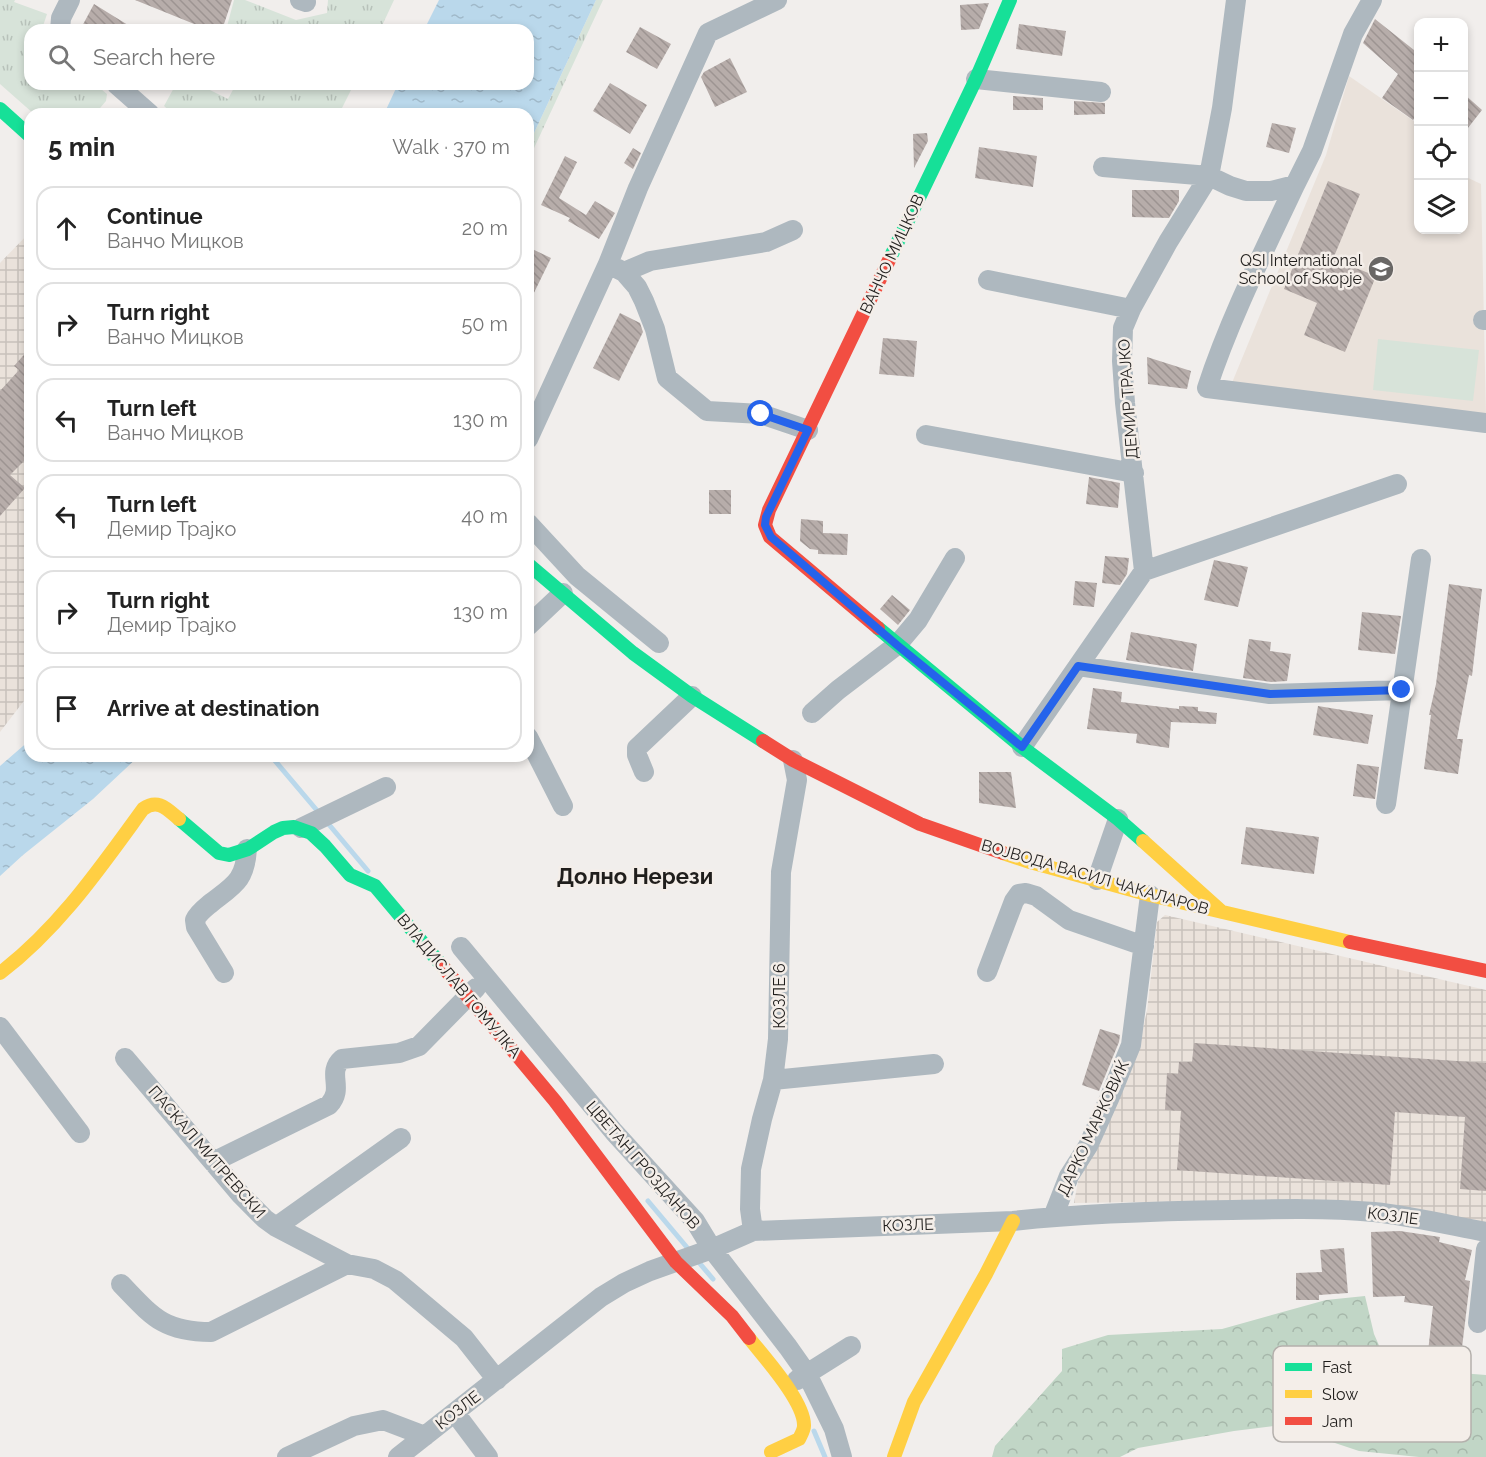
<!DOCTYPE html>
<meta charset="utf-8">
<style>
:root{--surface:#fff;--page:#f2f2f2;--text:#222;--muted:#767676;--line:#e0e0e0}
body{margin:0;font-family:Raleway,sans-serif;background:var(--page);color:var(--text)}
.controls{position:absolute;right:18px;top:18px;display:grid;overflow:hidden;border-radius:12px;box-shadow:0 3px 9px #0003}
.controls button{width:54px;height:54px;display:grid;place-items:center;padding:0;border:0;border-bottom:2px solid var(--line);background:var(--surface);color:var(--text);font:30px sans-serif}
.stop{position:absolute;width:18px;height:18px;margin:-14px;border:4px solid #2563eb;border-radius:50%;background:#fff}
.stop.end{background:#2563eb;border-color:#fff;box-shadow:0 2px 6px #0008}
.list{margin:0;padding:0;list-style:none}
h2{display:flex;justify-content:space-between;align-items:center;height:78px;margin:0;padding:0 24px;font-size:26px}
h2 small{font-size:20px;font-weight:400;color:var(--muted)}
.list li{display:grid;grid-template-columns:39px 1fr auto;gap:18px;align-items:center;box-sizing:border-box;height:84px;margin:0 12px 12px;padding:0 12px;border:2px solid var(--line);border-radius:18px}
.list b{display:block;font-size:22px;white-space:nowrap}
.list p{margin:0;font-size:20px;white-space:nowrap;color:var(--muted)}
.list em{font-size:20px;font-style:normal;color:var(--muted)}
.icon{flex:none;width:33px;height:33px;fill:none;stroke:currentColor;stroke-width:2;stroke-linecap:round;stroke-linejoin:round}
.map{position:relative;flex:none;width:1486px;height:1457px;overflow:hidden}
.search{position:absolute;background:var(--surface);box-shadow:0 3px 9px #0003;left:24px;top:24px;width:510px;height:66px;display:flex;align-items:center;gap:15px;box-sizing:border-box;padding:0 21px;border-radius:18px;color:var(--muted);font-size:22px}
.panel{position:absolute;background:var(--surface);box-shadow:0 3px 9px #0003;left:24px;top:108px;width:510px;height:654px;border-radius:18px}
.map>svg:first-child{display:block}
.industrial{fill:url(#industrial-grid)}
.built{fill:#eae2db}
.grass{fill:url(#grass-tufts)}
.forest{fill:url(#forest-crowns)}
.pitch{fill:#d7e3d9}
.water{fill:url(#water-ripples)}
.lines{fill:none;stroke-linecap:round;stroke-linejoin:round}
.stream{stroke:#bad8eb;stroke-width:5}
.building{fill:url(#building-back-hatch)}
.street{stroke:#aeb8bf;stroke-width:20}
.fast{stroke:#16e098;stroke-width:14}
.slow{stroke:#ffcf43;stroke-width:14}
.jam{stroke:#f24e42;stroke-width:14}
.route{stroke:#2563eb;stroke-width:8}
.labels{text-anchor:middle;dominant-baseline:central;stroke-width:5;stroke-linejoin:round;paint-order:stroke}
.street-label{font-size:16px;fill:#201e1c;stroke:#f4eee9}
.poi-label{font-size:16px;fill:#201e1c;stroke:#f4eee9;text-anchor:end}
.district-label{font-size:22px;font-weight:bold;fill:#201e1c;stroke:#f4eee9}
.key{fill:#f4eee9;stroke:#b4b0ac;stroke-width:1.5}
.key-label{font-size:16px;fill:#201e1c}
</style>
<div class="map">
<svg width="1486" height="1457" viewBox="0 0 1486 1457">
<defs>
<pattern id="industrial-grid" width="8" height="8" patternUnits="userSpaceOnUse" patternTransform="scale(1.5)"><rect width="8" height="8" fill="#eae2db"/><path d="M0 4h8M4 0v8" fill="none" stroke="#c8c1bb"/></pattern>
<pattern id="grass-tufts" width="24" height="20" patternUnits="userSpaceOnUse" patternTransform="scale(1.5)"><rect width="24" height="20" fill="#d7e3d9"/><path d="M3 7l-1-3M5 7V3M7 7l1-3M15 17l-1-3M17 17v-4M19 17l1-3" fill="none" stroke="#b8c2ba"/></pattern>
<pattern id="forest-crowns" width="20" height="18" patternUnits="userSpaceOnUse" patternTransform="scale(1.5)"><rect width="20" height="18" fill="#c1d6c6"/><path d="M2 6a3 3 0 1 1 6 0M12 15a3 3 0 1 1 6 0" fill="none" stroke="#a6b7aa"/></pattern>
<pattern id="water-ripples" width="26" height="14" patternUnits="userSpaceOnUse" patternTransform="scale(1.5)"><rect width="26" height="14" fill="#bad8eb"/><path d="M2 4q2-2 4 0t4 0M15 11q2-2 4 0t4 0" fill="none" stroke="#a0b9c9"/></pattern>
<pattern id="building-back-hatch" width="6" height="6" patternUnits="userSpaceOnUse" patternTransform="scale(1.5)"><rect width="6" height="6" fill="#b7adaa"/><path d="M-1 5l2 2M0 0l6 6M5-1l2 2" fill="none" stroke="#9d9492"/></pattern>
</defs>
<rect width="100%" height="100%" fill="#f1eeec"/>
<path class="industrial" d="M30 232V693L0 732V263Z
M1165 915 1486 990V1224L1217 1201 1074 1203 1078 1181 1099 1144 1138 1049 1147 1011 1157 922Z"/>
<path class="built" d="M1349 76 1418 124V150L1416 154 1418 156V230H1464V176L1481 184 1486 417 1229 390 1326 155Z"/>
<path class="grass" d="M0 0H15L14 2 47 14 43 26 45 30H30V84H95L107 94 106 101 95 114H34L0 84Z
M234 0H245L296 20 327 13 328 0H394L380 30H226Z
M596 0H603L528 161V146Z
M176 84H198L228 99 236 84H354L339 114H173L164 106Z"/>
<path class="forest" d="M1365 1296 1374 1334 1385 1359 1422 1370 1486 1375V1457H1419L1359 1451 1281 1425 1234 1431 1138 1448 1120 1457H992L995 1446 1062 1371V1349L1108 1335 1222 1329 1326 1300Z"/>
<path class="pitch" d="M1378 339 1479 350 1473 401 1373 390Z"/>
<path class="water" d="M439 0H596L528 146V114H384L398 84H528V30H424Z
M30 740V756H139L93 799 23 855 0 876V766Z"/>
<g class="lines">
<path class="stream" d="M271 756 320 814
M326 821 368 871
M648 1201 690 1251
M696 1259 713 1279
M814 1431 825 1457"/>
</g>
<path class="building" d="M135 0H232L222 30H209Z
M989 3 979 29 961 30 960 5Z
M94 4 136 30H80Z
M1375 19 1419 54V112L1413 120 1382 98 1398 74 1363 43Z
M1019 24 1066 31 1062 56 1016 49Z
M640 27 671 44 657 69 626 52Z
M730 58 747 92 715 107 701 77 704 72Z
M610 83 647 105 630 134 593 111Z
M1464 94 1482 110 1464 133Z
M1013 96 1043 98V110H1013Z
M1074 101 1105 103V114L1074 115Z
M1272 123 1296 128 1289 153 1266 147Z
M927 133 928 141 914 168 913 134Z
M979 147 1037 156 1033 187 975 178Z
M633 148 641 153 633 169 624 163Z
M565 156 577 162 559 198 586 215 595 201 615 213 599 239 568 221 570 218 541 205Z
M1328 181 1360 194 1333 259 1376 276 1345 352 1304 335 1317 303 1284 289Z
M1132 190H1179V201L1169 218 1132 217Z
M528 247 551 258 528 305Z
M620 313 640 323 643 332 619 381 593 368Z
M883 338 917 341 914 377 879 374Z
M30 348V455L10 475 25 488 0 516V391L19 370 14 366Z
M1147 357 1191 371 1187 389 1148 384Z
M1089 477 1120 483 1118 508 1086 504Z
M709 490H731V514H709Z
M801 519 823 521V533L848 534 847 555 818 554V550L810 549 800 541Z
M1105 556 1129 558 1127 574 1120 585 1102 583Z
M1214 560 1248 567 1238 607 1204 600Z
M1075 581 1097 583 1094 607 1073 605Z
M1449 584 1482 589 1472 676 1469 675 1457 739H1463L1458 774 1424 769 1431 715H1429L1436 684Z
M892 595 910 610 898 625 880 609Z
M1362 612 1401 616 1395 654 1358 650Z
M1131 632 1197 644 1193 671 1126 660Z
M1249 639 1271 642 1270 651 1291 654 1287 681 1271 682 1243 678Z
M1093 688 1122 692 1121 702 1179 709V706L1198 707V711L1217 713 1216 724 1171 722 1169 748 1136 743 1137 734 1087 729Z
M1318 706 1373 715 1368 744 1313 735Z
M1357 764 1379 767 1375 799 1353 796Z
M979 772H1011L1016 808 979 803Z
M1246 827 1319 837 1314 874 1241 864Z
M1100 1029 1120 1035 1119 1042 1099 1091 1082 1085Z
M1194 1043 1486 1063V1191L1460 1189 1465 1117 1395 1112 1390 1185 1177 1170 1181 1111 1165 1110 1167 1073 1178 1074 1179 1062H1192Z
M1400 1231 1440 1237 1439 1242 1472 1250 1465 1280 1470 1281 1461 1356 1428 1352 1433 1306 1404 1302 1405 1296 1373 1297 1371 1232Z
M1344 1248 1348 1293 1319 1295V1300H1296V1273L1322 1272 1320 1250Z"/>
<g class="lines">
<path class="street" d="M300 0 306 2
M60 30 61 18 70 0
M976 79 1101 92
M116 84 150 114
M1103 167 1209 176 1230 186 1246 191H1271L1295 185 1312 151 1353 34 1372 0
M1295 185C1264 251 1230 318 1207 388L1486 423
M614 267 624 272 650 261 766 242 793 230
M624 272 637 287 644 301 655 329 667 378 707 411 761 414 808 430
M988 280 1131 309
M1483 320H1486
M926 435 1134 473
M528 439 608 264 638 188 708 33 777 0
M528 523 577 576 659 643
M1144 571 1397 484
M528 626 563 593
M1078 666 1270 694 1403 690
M812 713 838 690 897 645 918 620 955 558
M528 737 563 806
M1022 747 1144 571 1125 403 1122 361 1123 328 1131 309 1168 242 1209 176 1222 108 1236 0
M644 772 637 755V748L692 696
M1386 804 1421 559
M301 828 386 787
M1097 880 1118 819
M461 947 614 1132 695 1221 712 1249 788 1347 807 1374 834 1429 842 1457
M987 972 1014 901 1019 894 1026 893 1036 896 1069 920 1144 946
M224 973 196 927 195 920C198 913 205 908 211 903 234 885 245 881 247 849
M0 1027 80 1133
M125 1058 241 1195 265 1219 276 1227 347 1264 374 1269 395 1280 464 1338 497 1380
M773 1080 934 1064
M213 1162 329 1105C345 1088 326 1073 342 1059L399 1053 419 1046 476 988
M1053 1217 1069 1176 1088 1146 1109 1099 1131 1045 1150 895
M276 1227 401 1138
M753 1231 750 1209 751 1169 762 1119 773 1080 778 1039 781 872 797 780 793 760
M121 1284C152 1316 163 1332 211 1332L347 1264
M1478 1323 1486 1249
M797 1380 851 1346
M455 1413 488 1457
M287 1457 354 1426 383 1420 425 1436
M398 1457 601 1297 624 1283 650 1271 712 1249 753 1231 1013 1221C1085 1213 1159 1211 1232 1210 1279 1209 1327 1208 1374 1212 1411 1216 1449 1225 1486 1232"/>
<path class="fast" d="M0 109 30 136
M890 258 976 79 1010 0
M528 564 633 653 692 696 763 741
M878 628 1022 747 1118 819 1143 841
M179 819 219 853 229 855 248 849 274 832 283 828 294 827 311 833 325 846 350 875 375 886 444 968"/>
<path class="slow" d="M1143 841 1222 912
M1003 853 1030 862 1150 895 1350 942
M0 973C59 928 100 868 143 809 158 798 167 809 179 819
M749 1338C764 1357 805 1402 804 1426 804 1430 801 1435 799 1439L771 1452
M894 1457 914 1402 986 1274 1013 1221"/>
<path class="jam" d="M878 628 770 537 765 525 769 510 890 258
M763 741 793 760 920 824 1003 853
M1350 942 1486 971
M444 968 555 1101 676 1262 732 1316 749 1338"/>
</g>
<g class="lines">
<path class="route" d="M761 414 808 430 766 517 765 525 771 537 897 645 1022 747 1078 666 1270 694 1402 690"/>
</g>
<defs>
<g id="school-disc" transform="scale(1.35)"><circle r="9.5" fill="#696765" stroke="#f4eee9"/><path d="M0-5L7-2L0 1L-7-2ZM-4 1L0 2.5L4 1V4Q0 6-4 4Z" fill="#fff"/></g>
</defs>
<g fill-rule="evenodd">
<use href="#school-disc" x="1381" y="269"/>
</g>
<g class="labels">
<g class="street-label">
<text transform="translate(892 254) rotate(-65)">ВАНЧО МИЦКОВ</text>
<text transform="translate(1128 399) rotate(-94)">ДЕМИР ТРАЈКО</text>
<text transform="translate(1095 877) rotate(16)">ВОЈВОДА ВАСИЛ ЧАКАЛАРОВ</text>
<text transform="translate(459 986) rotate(50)">ВЛАДИСЛАВ ГОМУЛКА</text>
<text transform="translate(779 996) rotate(-90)">КОЗЛЕ 6</text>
<text transform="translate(1093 1128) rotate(-65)">ДАРКО МАРКОВИЌ</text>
<text transform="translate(207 1152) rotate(49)">ПАСКАЛ МИТРЕВСКИ</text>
<text transform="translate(643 1165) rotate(49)">ЦВЕТАН ГРОЗДАНОВ</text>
<text transform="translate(1393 1216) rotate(7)">КОЗЛЕ</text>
<text transform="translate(908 1225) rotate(-2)">КОЗЛЕ</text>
<text transform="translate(458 1410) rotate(-38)">КОЗЛЕ</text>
</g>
<g class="poi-label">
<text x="1362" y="260">QSI International<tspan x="1362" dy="18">School of Skopje</tspan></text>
</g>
<g class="district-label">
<text x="635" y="876">Долно Нерези</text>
</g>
</g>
<rect x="1273" y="1346" width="198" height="96" rx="9" class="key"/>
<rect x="1285" y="1363" width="27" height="8" fill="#16e098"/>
<rect x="1285" y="1390" width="27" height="8" fill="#ffcf43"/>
<rect x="1285" y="1417" width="27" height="8" fill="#f24e42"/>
<g class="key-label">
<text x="1322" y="1373">Fast</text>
<text x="1322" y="1400">Slow</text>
<text x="1322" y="1427">Jam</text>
</g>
</svg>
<div class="controls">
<button>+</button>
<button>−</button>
<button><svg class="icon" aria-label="locate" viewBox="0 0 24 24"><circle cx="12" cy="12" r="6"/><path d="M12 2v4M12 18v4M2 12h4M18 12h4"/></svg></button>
<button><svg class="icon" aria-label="layers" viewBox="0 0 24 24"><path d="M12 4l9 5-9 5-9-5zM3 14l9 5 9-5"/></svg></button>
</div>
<div class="stop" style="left:761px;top:414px"></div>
<div class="stop end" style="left:1402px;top:690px"></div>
<div class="search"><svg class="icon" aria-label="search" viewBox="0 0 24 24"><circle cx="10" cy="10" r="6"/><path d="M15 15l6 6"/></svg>Search here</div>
<section class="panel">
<h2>5 min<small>Walk · 370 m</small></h2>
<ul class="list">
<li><svg class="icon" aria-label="ahead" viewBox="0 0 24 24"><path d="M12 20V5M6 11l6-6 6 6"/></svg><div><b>Continue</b><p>Ванчо Мицков</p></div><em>20 m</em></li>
<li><svg class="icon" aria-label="right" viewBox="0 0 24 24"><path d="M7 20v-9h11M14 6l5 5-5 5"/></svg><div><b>Turn right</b><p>Ванчо Мицков</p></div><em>50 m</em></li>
<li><svg class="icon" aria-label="left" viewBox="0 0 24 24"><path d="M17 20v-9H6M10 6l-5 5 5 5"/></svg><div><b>Turn left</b><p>Ванчо Мицков</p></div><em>130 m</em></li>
<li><svg class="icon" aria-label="left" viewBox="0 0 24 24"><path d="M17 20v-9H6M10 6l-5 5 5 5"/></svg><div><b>Turn left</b><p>Демир Трајко</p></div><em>40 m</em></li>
<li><svg class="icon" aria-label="right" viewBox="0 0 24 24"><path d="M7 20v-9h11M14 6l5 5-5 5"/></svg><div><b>Turn right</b><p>Демир Трајко</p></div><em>130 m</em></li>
<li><svg class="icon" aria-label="arrive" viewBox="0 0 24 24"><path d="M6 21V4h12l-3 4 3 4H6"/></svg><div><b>Arrive at destination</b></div></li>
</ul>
</section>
</div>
